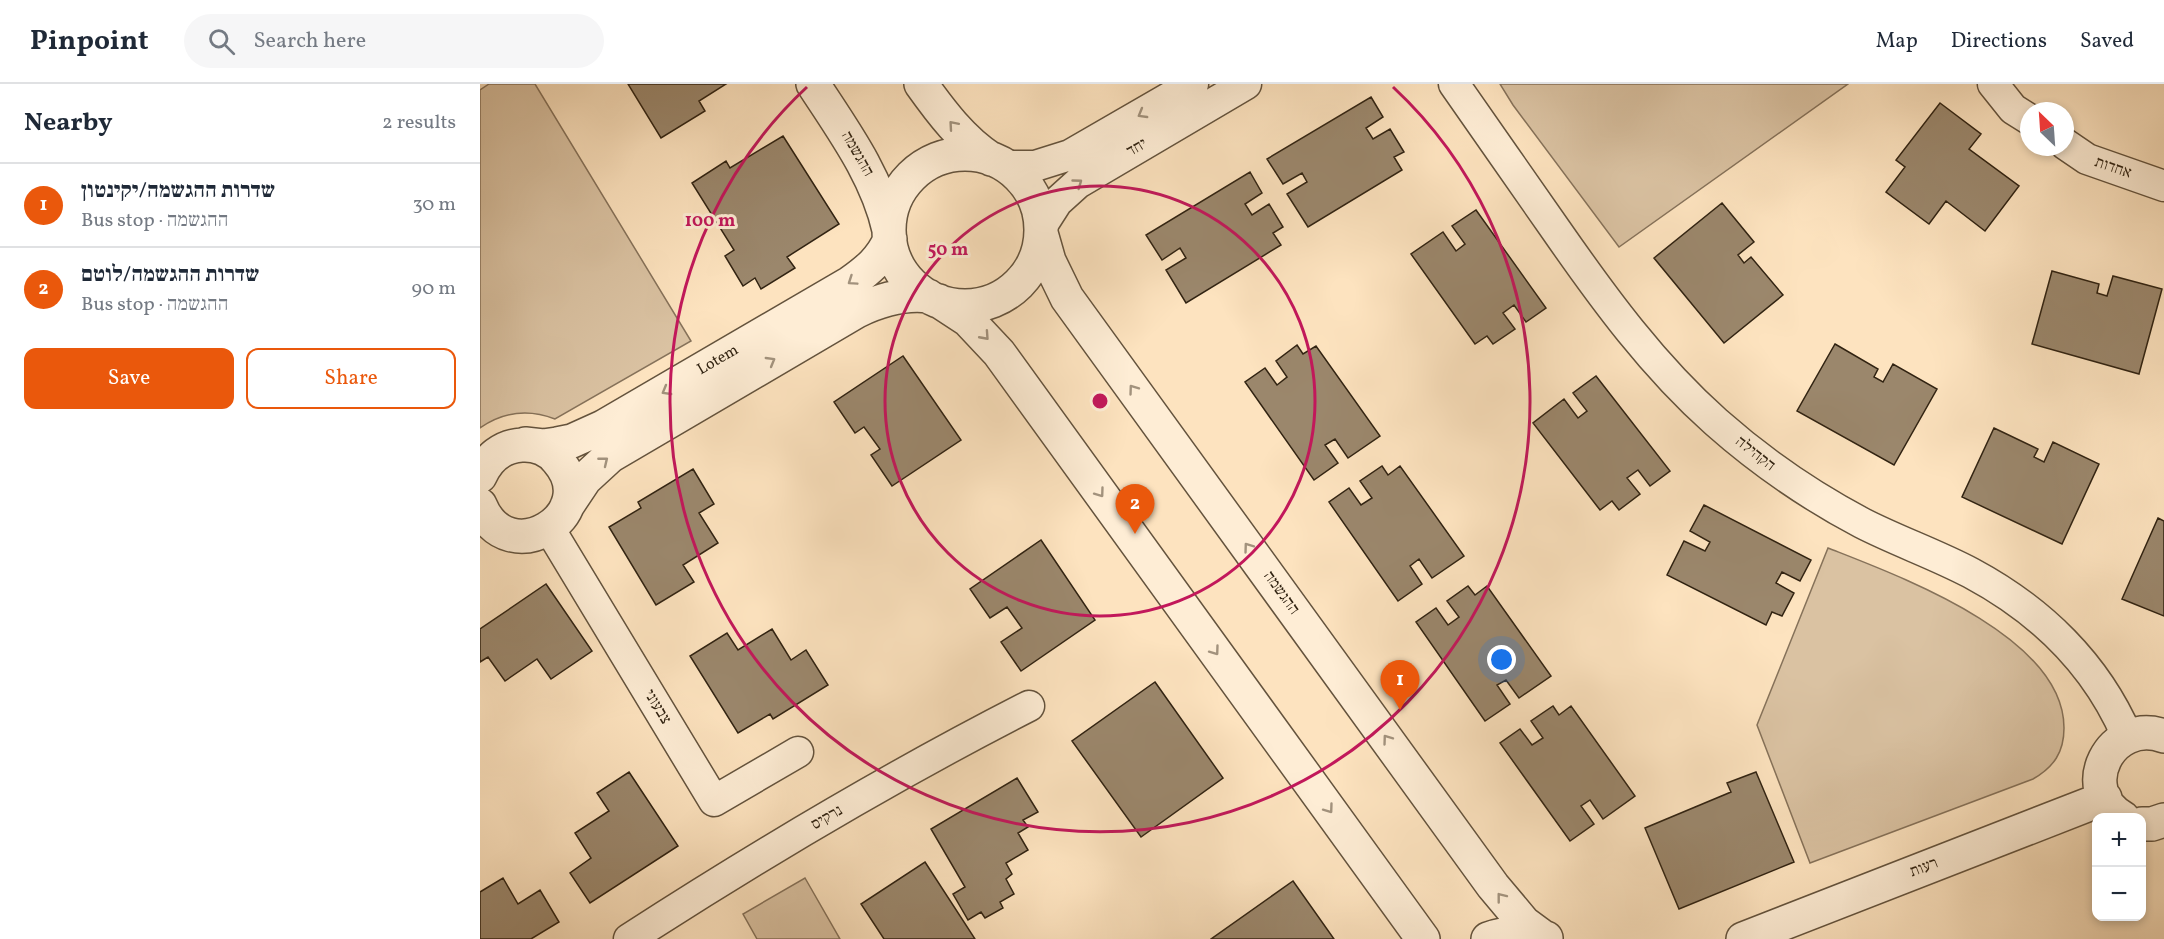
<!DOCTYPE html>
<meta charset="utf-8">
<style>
:root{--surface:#fff;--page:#f6f6f7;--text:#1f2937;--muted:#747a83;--line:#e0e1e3;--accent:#ea580c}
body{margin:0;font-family:Vollkorn,"Frank Ruhl Libre",serif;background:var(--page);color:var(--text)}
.controls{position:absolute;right:18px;bottom:18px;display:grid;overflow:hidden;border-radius:12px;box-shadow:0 3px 9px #0003}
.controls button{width:54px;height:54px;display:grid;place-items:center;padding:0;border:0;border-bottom:2px solid var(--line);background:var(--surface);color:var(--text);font:30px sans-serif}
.compass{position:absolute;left:1540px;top:18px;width:54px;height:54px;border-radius:50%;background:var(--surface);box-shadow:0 3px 9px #0003;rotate:335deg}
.you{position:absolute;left:1022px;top:576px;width:21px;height:21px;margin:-15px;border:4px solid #fff;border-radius:50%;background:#1a73e8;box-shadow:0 0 0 9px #1a73e833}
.badge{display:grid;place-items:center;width:39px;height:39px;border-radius:50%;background:var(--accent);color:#fff;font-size:20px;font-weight:700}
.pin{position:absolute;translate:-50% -50px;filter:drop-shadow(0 2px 3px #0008)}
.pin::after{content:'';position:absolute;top:32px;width:21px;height:18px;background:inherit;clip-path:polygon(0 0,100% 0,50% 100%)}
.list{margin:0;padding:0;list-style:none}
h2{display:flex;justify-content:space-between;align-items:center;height:78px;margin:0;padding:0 24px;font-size:26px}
h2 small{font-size:20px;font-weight:400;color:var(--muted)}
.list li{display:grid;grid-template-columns:39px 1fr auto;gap:18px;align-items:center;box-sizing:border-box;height:84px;padding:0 24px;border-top:2px solid var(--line)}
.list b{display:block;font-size:22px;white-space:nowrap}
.list p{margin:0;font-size:20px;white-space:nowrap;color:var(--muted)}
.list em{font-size:20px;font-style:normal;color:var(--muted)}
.actions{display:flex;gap:12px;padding:18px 24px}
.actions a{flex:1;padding:14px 0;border:2px solid var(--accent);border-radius:12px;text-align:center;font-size:21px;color:var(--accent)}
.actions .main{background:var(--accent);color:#fff}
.icon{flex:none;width:33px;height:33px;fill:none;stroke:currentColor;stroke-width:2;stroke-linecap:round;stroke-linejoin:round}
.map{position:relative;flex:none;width:1684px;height:855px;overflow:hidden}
header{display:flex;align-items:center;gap:36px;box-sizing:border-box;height:84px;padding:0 30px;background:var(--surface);border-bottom:2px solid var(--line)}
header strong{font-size:28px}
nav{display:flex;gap:33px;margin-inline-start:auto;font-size:21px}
.search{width:420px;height:54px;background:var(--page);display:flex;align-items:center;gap:15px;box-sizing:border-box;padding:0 21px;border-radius:33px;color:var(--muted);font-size:22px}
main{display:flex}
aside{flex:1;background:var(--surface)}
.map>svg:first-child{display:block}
.green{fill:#dac2a2;stroke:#86725a;stroke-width:1.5}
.building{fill:#9b876c;stroke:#312312;stroke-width:1.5}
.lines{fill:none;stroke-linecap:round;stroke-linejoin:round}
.minor-casing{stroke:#64533d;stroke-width:33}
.tertiary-casing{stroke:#64533d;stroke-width:36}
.minor{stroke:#feedd5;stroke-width:30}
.tertiary{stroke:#feedd5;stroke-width:33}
.oneway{stroke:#a2927d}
.ring{fill:none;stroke:#c2185b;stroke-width:3}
.labels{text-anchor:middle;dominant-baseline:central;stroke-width:6;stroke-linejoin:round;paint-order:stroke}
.street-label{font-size:16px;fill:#312312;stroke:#feedd5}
.centre{fill:#c2185b;stroke:#feedd5;stroke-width:3}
.ring-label{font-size:18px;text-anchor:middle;font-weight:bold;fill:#c2185b;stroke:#feedd5;stroke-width:6;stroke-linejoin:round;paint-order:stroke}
</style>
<header>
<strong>Pinpoint</strong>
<div class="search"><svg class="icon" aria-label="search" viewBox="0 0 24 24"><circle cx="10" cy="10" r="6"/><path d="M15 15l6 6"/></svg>Search here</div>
<nav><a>Map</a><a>Directions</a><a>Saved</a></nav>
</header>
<main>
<aside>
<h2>Nearby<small>2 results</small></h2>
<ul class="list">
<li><span class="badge">1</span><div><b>שדרות ההגשמה/יקינטון</b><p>Bus stop · ההגשמה</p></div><em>30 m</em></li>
<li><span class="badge">2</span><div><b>שדרות ההגשמה/לוטם</b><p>Bus stop · ההגשמה</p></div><em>90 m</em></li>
</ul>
<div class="actions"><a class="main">Save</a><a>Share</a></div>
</aside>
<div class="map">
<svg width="1684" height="855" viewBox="0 0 1684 855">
<rect width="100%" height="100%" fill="#fde3bf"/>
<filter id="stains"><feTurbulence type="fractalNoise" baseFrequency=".00333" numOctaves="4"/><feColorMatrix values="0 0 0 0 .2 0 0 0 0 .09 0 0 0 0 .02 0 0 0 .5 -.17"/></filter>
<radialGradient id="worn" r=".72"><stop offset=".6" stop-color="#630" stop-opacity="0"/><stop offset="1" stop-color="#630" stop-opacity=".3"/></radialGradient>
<path class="green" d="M9 0H55L211 257 75 335C49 325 23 328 0 344V6Z
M1020 0H1368L1139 163 1033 21Z
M1348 464C1419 492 1584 552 1584 644 1584 668 1574 683 1553 695L1330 779 1277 641Z
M325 794 360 855H277L263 830Z"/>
<path class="building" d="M148 0H246L219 17 225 27 181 54Z
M891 13 903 33 886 44 893 55 910 45 924 68 914 73 922 86 828 143 807 110 827 98 822 89 803 100 787 75Z
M1460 19 1501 50 1489 65 1539 102 1505 147 1466 117 1449 140 1406 108 1425 83 1416 76Z
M303 52 359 140 307 173 315 184 281 205 275 194 263 202 245 172 254 166 212 99 246 77 250 84Z
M770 88 782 109 765 120 772 131 789 120 803 143 793 149 801 161 706 219 686 186 706 174 700 164 682 176 666 151Z
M1242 119 1274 158 1258 171 1264 179 1271 173 1303 211 1244 259 1174 174Z
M996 126 1066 224 1046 238 1034 221 1023 229 1035 245 1013 260 1007 252 995 260 931 170 963 148 976 167 985 160 972 142Z
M1572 187 1619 200 1617 209 1627 212 1633 192 1682 205 1659 290 1552 260Z
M1355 260 1398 285 1394 293 1403 298 1413 280 1457 305 1414 381 1317 327Z
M817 261 823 270 836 262 900 352 868 374 855 355 845 361 858 379 834 396 765 298 785 284 797 301 807 293 796 277Z
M423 272 481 356 412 402 391 371 400 365 384 343 375 349 354 318Z
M1116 292 1190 387 1170 402 1158 386 1147 394 1160 410 1139 426 1132 417 1120 426 1053 339 1084 315 1098 334 1107 327 1093 309Z
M1514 344 1558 365 1554 373 1564 378 1573 358 1619 380 1582 460 1482 413Z
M902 382 908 391 920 382 984 472 952 494 939 475 930 482 942 500 918 517 849 418 869 404 881 421 892 414 880 397Z
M213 385 234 420 219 429 238 459 203 481 214 498 176 521 129 443 161 424 158 418Z
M1224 421 1331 476 1320 497 1302 488 1296 499 1314 509 1302 532 1292 528 1286 541 1187 491 1204 457 1225 467 1230 458 1210 447Z
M1678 434 1684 437V532L1642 515Z
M561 456 615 536 541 587 521 558 542 544 527 523 510 534 490 505Z
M66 500 112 567 71 595 57 575 25 597 8 573 0 578V545Z
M988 502 995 511 1007 502 1071 592 1039 614 1026 596 1017 601 1030 620 1005 637 936 538 956 524 968 541 979 533 967 517Z
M292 545 311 576 326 566 348 601 293 635 290 630 258 649 210 572 247 549 258 566Z
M675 598 743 694 661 753 592 657Z
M1073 622 1079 631 1091 622 1155 712 1123 735 1110 716 1101 722 1114 740 1090 757 1020 659 1040 645 1052 661 1063 654 1051 637Z
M149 688 198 762 110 819 90 789 111 774 95 749 129 727 117 709Z
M1276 688 1314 778 1199 825 1165 744 1251 708 1247 699Z
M537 694 558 728 543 736 548 743 538 749 548 766 526 779 532 790 526 795 534 810 520 818 523 824 505 834 501 828 488 836 473 810 485 803 451 745Z
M445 778 495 855H404L381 820Z
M23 794 38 820 60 806 79 838 51 855H0V808Z
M813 797 854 855H731Z"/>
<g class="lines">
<g class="minor-casing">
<path id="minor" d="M974 0C1008 49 1042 97 1076 146 1124 215 1173 282 1236 338 1280 377 1329 411 1382 439 1417 457 1455 470 1491 489 1560 526 1616 580 1647 652
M1513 0 1533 25 1549 35
M1585 60 1607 75 1684 102
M526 82H555L590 71 713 0
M561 143 577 118 598 99 766 0
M69 444 234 717 318 668
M149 855C279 771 412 692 549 622"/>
</g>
<g class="tertiary-casing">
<path id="tertiary" d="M333 0C363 46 397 92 409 146
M441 0C461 28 482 56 511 75
M409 146a76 76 0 1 1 152 0a76 76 0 1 1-152 0Z
M561 149 569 177 587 214 1013 802 1044 839 1063 853
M459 217 488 236 519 269 943 855
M45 360 63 362 77 360 92 357 123 343 370 199C387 187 402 175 410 155
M0 392C8 374 22 362 42 361 56 360 70 366 78 377 124 430 28 490 0 421
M87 422 105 395 130 372 377 227C400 216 423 209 448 212
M1643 734C1594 706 1630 633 1684 652
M1662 740H1672L1684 736
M1008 855C1027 848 1046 847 1066 854
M1263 855 1625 714"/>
</g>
<use href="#minor" class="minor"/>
<use href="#tertiary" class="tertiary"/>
</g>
<defs><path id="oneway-chevron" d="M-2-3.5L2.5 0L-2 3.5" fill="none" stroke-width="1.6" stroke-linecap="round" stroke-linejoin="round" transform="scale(1.5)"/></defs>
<g class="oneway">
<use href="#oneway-chevron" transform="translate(662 30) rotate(150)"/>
<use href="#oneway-chevron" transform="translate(473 41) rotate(-131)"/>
<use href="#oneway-chevron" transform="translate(598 99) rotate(-36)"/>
<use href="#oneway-chevron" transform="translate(372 197) rotate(146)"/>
<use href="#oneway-chevron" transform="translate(505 252) rotate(48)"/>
<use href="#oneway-chevron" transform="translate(291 277) rotate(-30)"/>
<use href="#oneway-chevron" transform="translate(653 305) rotate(-126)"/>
<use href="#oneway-chevron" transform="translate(186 307) rotate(150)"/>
<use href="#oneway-chevron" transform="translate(124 377) rotate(-39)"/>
<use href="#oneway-chevron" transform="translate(620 409) rotate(54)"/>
<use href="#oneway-chevron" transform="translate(768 463) rotate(-126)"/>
<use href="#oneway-chevron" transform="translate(735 567) rotate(54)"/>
<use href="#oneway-chevron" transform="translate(907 655) rotate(-126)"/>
<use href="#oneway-chevron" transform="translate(849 725) rotate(54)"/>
<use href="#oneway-chevron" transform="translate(1021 813) rotate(-128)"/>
</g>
<g class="ring">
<circle cx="620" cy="317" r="215"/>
<path d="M913 3A430 430 0 1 1 327 3"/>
</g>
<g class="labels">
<g class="street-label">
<text transform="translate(657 64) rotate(-30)">יחד</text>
<text transform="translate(377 70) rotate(60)">ההגשמה</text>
<text transform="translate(1633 84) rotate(19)">אחדות</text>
<text transform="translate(238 276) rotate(-30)">Lotem</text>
<text transform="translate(1275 370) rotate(38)">הקהילה</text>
<text transform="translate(801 509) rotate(54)">ההגשמה</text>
<text transform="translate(177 623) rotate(59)">צבעוני</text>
<text transform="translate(347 734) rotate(-30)">נרקיס</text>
<text transform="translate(1444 784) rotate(-21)">רעות</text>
</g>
</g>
<circle cx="620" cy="317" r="9" class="centre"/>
<g class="ring-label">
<text x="230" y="142">100 m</text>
<text x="468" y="171">50 m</text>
</g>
<rect width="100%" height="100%" filter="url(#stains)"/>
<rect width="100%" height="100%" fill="url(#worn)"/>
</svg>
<div class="controls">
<button>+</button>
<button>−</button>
</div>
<svg class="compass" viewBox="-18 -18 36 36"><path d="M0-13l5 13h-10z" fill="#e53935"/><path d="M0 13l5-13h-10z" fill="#747a83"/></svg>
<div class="you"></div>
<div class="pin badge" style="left:920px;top:626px">1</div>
<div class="pin badge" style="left:655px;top:450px">2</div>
</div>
</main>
